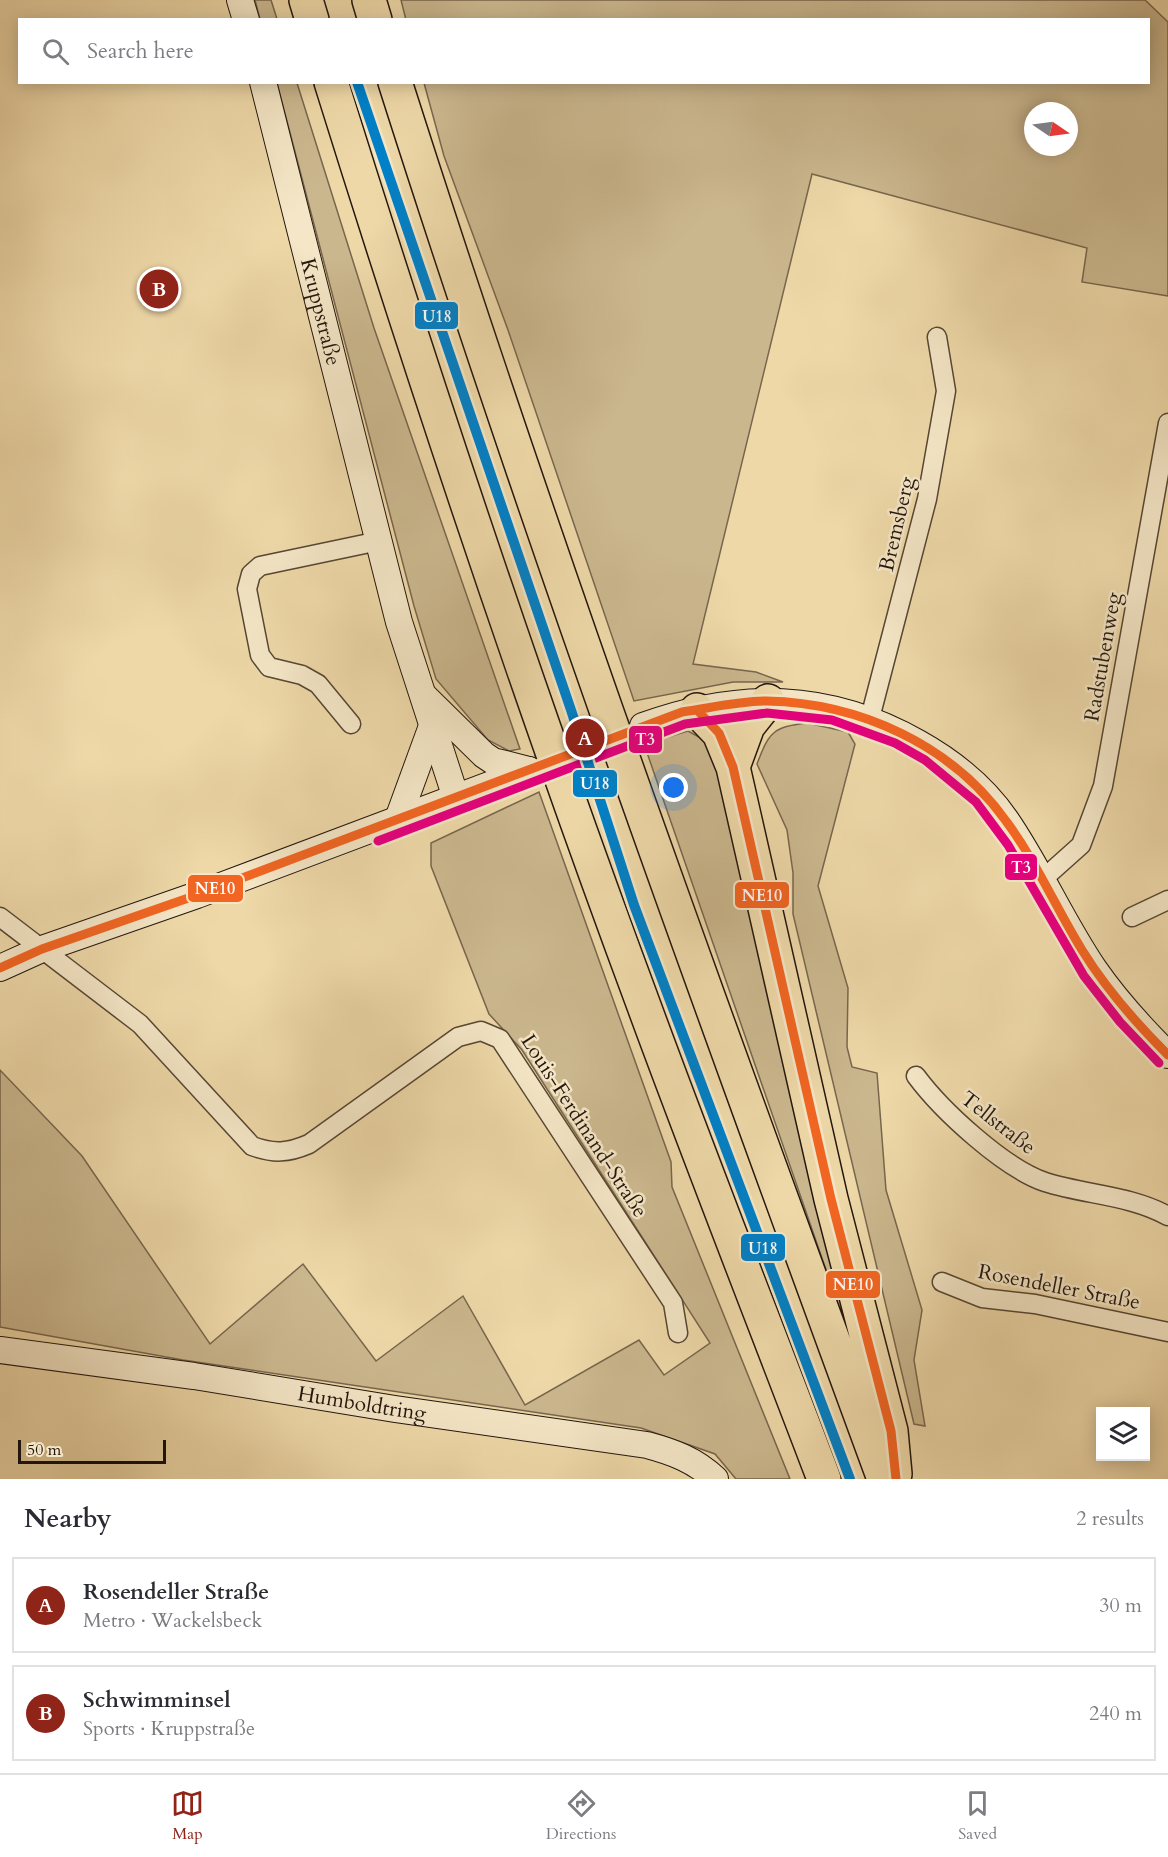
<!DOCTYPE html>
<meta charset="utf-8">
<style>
:root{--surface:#fff;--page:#f7f7f7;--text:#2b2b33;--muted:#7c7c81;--line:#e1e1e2;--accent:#8f2418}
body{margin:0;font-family:Cardo,serif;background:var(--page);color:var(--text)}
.controls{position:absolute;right:18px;bottom:18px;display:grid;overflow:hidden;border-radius:0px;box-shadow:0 3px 15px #0003}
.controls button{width:54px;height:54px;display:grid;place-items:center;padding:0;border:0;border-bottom:2px solid var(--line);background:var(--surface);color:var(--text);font:30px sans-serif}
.compass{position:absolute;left:1024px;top:102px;width:54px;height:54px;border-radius:50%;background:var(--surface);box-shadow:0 3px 15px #0003;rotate:103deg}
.scale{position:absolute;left:18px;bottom:15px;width:148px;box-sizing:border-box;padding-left:6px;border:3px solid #23160d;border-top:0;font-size:16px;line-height:21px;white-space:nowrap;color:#23160d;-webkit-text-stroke:4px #f4e6c6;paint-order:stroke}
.you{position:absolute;left:674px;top:788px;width:21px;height:21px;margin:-15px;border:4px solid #fff;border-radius:50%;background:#1a73e8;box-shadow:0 0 0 9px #1a73e833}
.badge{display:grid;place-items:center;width:39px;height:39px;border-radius:50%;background:var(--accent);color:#fff;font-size:20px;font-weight:700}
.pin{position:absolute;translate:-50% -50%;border:3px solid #fff;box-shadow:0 2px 6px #0006}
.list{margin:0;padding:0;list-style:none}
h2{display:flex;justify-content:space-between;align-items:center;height:78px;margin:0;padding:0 24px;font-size:26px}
h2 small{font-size:20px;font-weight:400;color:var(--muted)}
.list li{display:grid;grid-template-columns:39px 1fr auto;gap:18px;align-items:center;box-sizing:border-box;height:96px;margin:0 12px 12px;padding:0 12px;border:2px solid var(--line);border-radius:0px}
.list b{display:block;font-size:22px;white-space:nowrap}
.list p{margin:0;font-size:20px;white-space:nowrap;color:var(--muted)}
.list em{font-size:20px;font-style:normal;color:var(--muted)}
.icon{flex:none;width:33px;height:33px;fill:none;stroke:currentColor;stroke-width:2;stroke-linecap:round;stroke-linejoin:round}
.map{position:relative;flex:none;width:1168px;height:1479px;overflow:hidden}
.search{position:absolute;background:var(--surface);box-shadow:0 3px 15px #0003;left:18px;right:18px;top:18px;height:66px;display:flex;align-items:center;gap:15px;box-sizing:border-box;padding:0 21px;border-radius:0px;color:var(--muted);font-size:22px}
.sheet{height:294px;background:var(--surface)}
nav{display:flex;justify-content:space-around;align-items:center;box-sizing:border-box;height:84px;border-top:2px solid var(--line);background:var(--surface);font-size:16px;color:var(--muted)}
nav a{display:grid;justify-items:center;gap:3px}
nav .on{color:var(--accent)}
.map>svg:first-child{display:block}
.green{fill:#cbb78e;stroke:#77664e;stroke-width:1.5;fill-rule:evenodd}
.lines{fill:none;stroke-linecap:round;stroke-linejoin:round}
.secondary-tunnel{stroke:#c5b189;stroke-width:26;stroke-dasharray:26 13;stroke-linecap:butt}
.street-casing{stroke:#564634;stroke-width:21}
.secondary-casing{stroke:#23160d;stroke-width:28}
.highway-casing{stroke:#23160d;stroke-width:36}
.street{stroke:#f4e6c6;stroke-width:18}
.secondary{stroke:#f4e6c6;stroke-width:26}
.highway{stroke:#eed8a8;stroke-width:33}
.bus-1-casing{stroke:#f4e6c6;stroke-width:14}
.bus-2-casing{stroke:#f4e6c6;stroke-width:14}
.bus-1{stroke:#f26522;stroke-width:9}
.bus-2{stroke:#e5007d;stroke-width:9}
.metro-1-casing{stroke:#f4e6c6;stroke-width:15}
.metro-1{stroke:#0080c8;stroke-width:10}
.labels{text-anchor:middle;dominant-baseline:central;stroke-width:5;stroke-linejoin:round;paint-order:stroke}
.street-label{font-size:21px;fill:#23160d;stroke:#f4e6c6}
.line-badge{stroke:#f4e6c6;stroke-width:2}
.badge-label{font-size:16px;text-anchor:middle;font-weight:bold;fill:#fff}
</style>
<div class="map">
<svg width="1168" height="1479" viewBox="0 0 1168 1479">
<rect width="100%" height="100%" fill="#eed8a8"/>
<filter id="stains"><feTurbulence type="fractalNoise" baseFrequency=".00333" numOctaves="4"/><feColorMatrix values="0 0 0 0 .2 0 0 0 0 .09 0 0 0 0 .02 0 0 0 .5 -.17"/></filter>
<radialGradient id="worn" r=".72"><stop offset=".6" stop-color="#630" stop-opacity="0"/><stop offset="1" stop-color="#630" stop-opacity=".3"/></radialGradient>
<path class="green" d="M255 0H271L277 19H260Z
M401 0H1145L1168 22V296L1082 282 1087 248 812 174 693 664 756 672 783 682H733L634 701 508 330 444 156 424 83 1148 82V20H406ZM1033 111H1069V147H1033Z
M277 83H297L374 328 520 749 509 751 488 740 436 679 414 606Z
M807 723 848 732 855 744 818 886 848 988 847 1047 852 1067 877 1073 886 1190 922 1310 914 1360 925 1426 914 1424 793 914V873L787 830 757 764C769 732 773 727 807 723Z
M688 731 715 746 850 1339 644 744Z
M539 792 671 1162 672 1187 790 1479H736L715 1454 641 1428 183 1360 0 1327V1070L82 1156 210 1344 303 1264 376 1361 463 1296 525 1405 639 1340 664 1375 710 1343 522 1050 489 1014 431 866V843Z"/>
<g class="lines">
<path class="secondary-tunnel" d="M538 767 633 730"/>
<g class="street-casing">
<path id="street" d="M870 718 927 499 946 391 937 337
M351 724 318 684 302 675 269 667 260 655 247 589 251 574 260 566 379 541
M1043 879 1081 845 1103 786 1168 423
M0 917 140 1024 252 1146C274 1154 288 1153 309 1144L458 1037 481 1031 500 1039 673 1303 678 1333
M1132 917 1168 900
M916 1076C942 1111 1004 1168 1045 1182 1086 1195 1130 1195 1168 1216
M942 1282 982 1298 1035 1304 1168 1332"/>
</g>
<g class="secondary-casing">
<g id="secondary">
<path d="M240 0 246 20"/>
<path id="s1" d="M263 82 399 622 456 798"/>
<path d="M425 697 484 755 493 761 529 770"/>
<path d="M643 726C739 691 828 692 918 743 952 762 984 788 1006 820 1039 868 1062 922 1094 969 1116 1001 1141 1028 1168 1055"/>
<path d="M398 819 432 726"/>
<path d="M0 968 42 949 197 895 529 770"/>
<path id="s2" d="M0 1350 194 1376 395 1409 647 1445C673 1452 695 1460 715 1479"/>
</g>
</g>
<g class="highway-casing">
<path id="highway" d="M306 0 312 20
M369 0 375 20
M331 82C428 393 531 702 644 1006 702 1164 764 1321 824 1479
M395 82C545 553 714 1016 884 1479
M697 710 719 733 733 767 831 1199 891 1431 895 1474
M733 767 748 726 768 701"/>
</g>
<use href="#street" class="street"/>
<use href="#secondary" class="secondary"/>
<use href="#highway" class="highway"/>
<g class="bus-1-casing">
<path id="bus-1" d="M697 710 719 733 733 767 831 1199 891 1431 896 1479
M0 968 42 949 197 895 682 712C710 708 739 701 767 701 860 703 952 745 1006 821 1036 861 1056 908 1082 950 1106 989 1136 1023 1168 1055"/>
</g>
<g class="bus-2-casing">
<path id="bus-2" d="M378 841 685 724 767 713 832 720 895 743 925 760 976 802 1008 845 1084 976 1120 1022 1159 1063"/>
</g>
<use href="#bus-1" class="bus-1"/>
<use href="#bus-2" class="bus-2"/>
<g class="metro-1-casing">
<path id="metro-1" d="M357 82 571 710 634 905 850 1479"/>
</g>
<use href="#metro-1" class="metro-1"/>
</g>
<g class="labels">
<g class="street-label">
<text stroke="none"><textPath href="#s1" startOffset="237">Kruppstraße</textPath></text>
<text transform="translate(897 524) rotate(-77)">Bremsberg</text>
<text transform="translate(1103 657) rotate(-80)">Radstubenweg</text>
<text transform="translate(998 1123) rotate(38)">Tellstraße</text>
<text transform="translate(584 1126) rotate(57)">Louis-Ferdinand-Straße</text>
<text transform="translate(1059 1287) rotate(11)">Rosendeller Straße</text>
<text stroke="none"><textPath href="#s2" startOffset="366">Humboldtring</textPath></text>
</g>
</g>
<g class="line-badge">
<rect x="414" y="301" width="45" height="29" rx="6" fill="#0080c8"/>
<rect x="628" y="725" width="35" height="29" rx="6" fill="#e5007d"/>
<rect x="572" y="769" width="46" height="29" rx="6" fill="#0080c8"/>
<rect x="1004" y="853" width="34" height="28" rx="6" fill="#e5007d"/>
<rect x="187" y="874" width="57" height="29" rx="6" fill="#f26522"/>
<rect x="734" y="881" width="56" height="28" rx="6" fill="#f26522"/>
<rect x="740" y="1233" width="46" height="29" rx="6" fill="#0080c8"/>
<rect x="825" y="1270" width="56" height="29" rx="6" fill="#f26522"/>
</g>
<g class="badge-label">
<text x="437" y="322">U18</text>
<text x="645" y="745">T3</text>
<text x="595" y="789">U18</text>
<text x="1021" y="873">T3</text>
<text x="215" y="894">NE10</text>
<text x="762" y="901">NE10</text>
<text x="763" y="1254">U18</text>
<text x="853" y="1290">NE10</text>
</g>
<rect width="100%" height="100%" filter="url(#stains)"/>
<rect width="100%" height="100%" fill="url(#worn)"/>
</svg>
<div class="controls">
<button><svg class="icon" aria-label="layers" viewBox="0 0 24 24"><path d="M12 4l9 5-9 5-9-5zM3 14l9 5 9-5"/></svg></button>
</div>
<svg class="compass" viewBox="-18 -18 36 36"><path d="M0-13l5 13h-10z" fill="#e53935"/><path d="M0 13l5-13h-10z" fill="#7c7c81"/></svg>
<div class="scale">50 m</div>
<div class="you"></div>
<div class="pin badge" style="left:585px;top:738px">A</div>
<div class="pin badge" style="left:159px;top:289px">B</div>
<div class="search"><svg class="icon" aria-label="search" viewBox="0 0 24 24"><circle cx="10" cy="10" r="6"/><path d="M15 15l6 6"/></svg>Search here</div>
</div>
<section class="sheet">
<h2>Nearby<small>2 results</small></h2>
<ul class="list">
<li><span class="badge">A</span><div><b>Rosendeller Straße</b><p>Metro · Wackelsbeck</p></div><em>30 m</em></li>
<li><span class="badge">B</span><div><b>Schwimminsel</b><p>Sports · Kruppstraße</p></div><em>240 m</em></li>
</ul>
</section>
<nav>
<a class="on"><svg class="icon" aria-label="map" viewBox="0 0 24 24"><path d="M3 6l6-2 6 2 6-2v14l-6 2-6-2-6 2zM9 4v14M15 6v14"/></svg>Map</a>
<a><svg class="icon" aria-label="directions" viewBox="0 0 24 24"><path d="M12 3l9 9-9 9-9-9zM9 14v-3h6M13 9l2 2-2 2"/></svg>Directions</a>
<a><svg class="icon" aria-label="saved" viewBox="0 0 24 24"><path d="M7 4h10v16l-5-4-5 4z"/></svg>Saved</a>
</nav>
